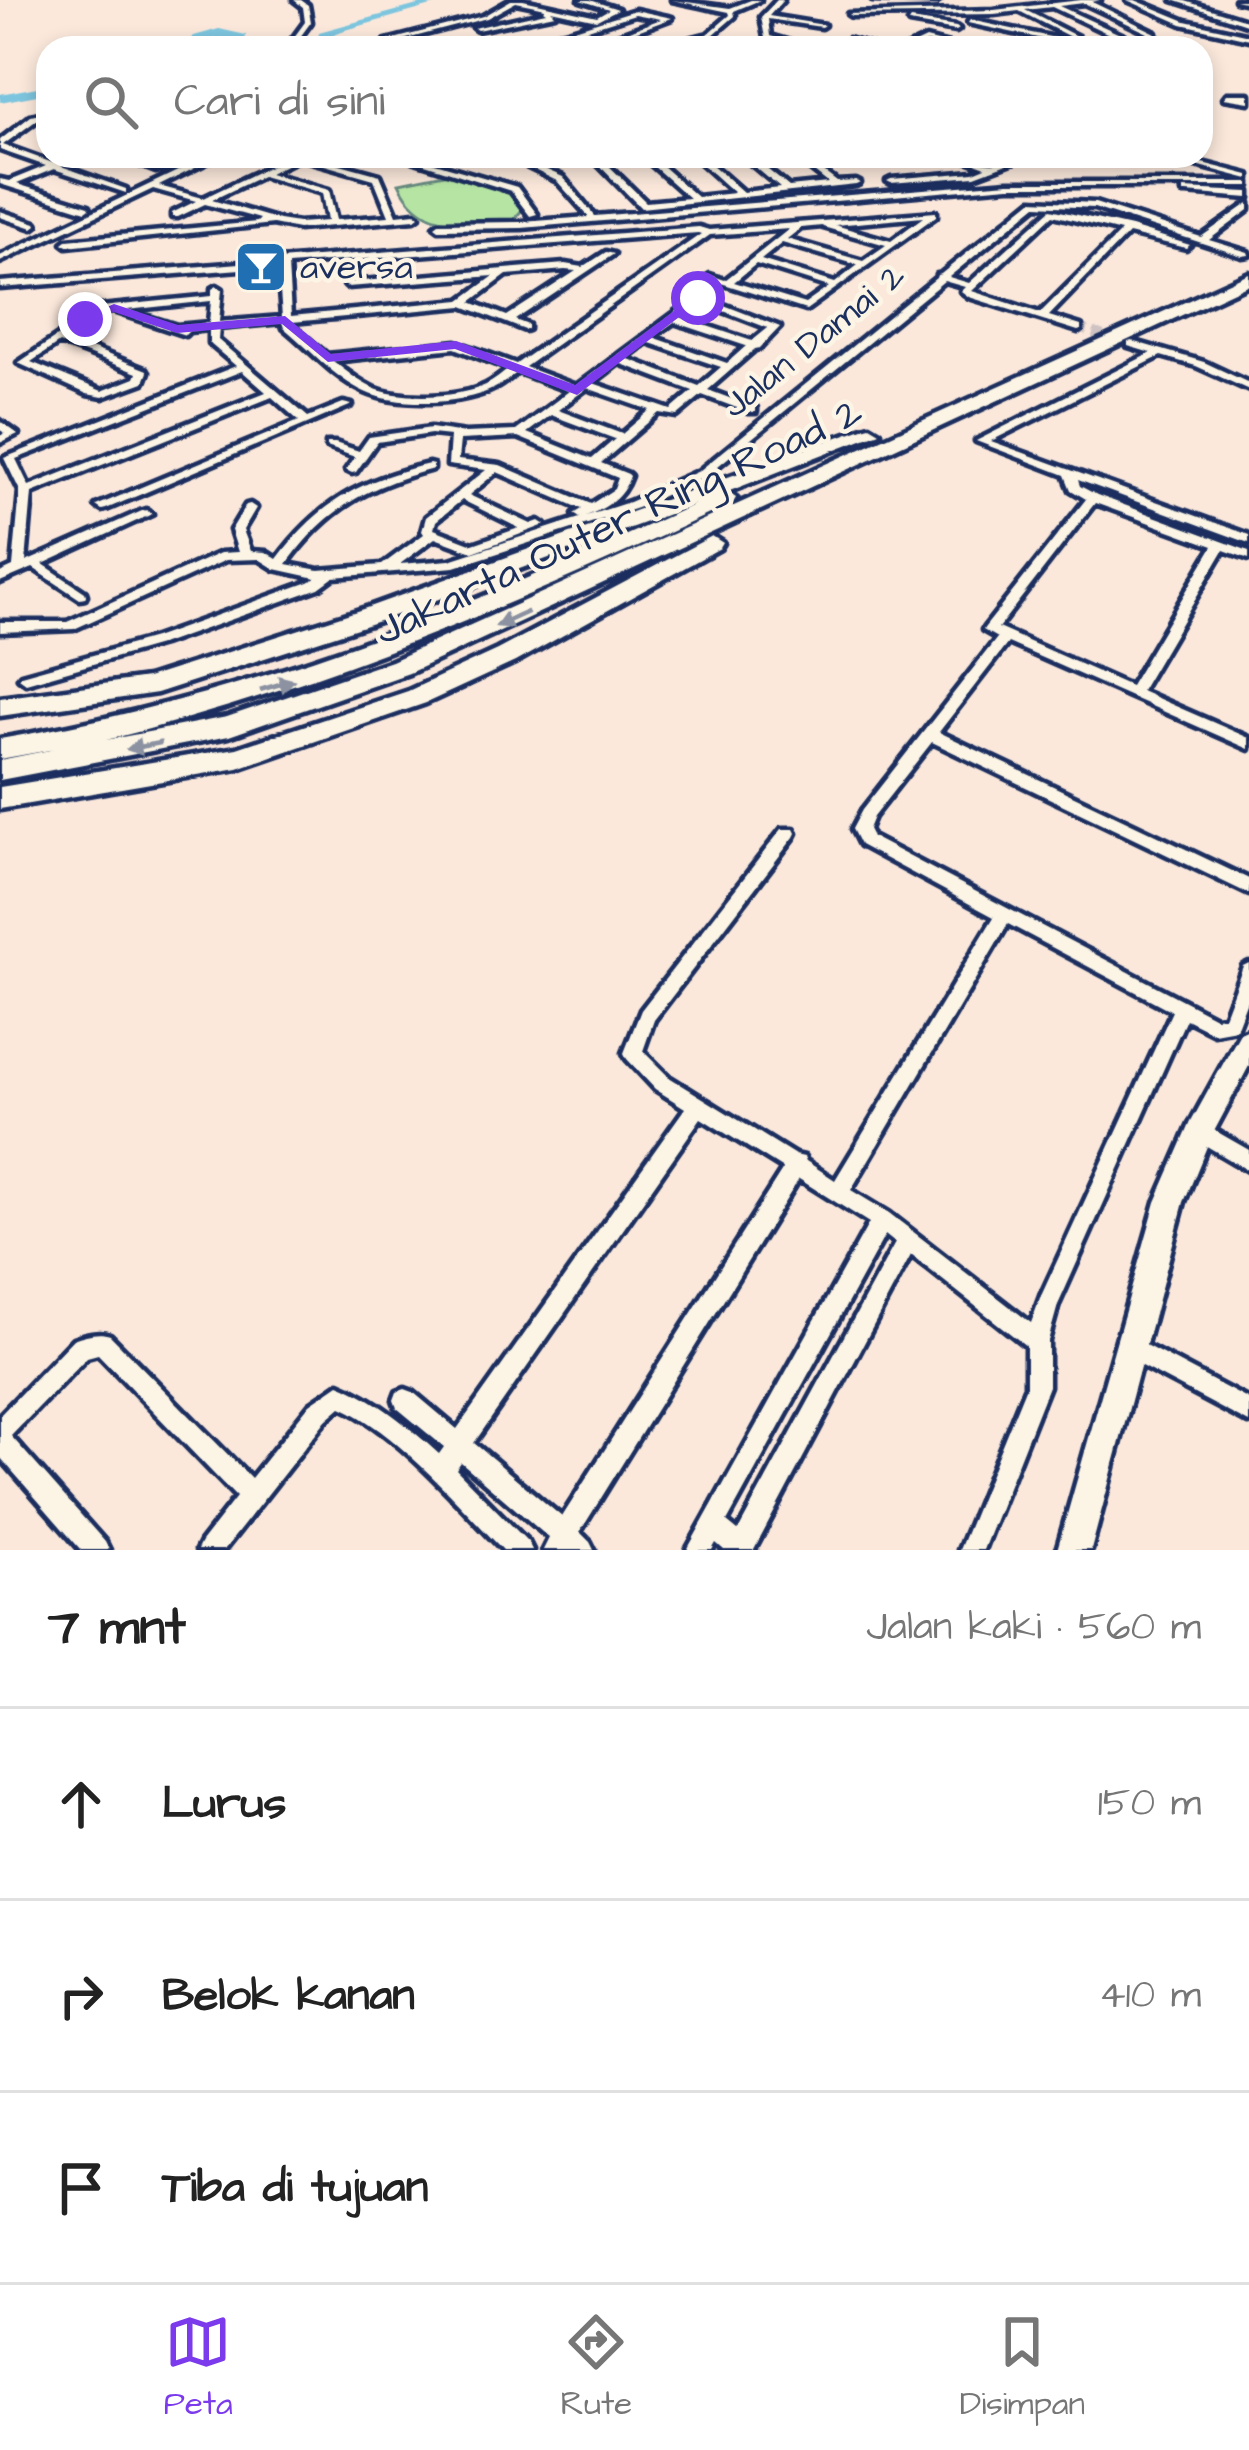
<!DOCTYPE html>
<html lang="id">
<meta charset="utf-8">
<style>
:root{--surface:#fff;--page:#f6f6f6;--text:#222;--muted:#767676;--line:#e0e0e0;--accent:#7c3aed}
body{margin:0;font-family:"Architects Daughter",sans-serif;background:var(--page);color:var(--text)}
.stop{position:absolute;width:36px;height:36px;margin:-27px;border:9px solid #7c3aed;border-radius:50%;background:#fff}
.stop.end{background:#7c3aed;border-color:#fff;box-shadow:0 3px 12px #0008}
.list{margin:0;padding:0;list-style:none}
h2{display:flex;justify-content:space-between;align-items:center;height:156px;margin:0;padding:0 48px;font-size:51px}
h2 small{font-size:39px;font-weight:400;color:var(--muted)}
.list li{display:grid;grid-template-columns:78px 1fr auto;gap:36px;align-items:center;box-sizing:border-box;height:192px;padding:0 48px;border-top:3px solid var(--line)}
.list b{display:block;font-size:45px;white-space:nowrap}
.list em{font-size:39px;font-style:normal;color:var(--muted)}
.icon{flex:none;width:66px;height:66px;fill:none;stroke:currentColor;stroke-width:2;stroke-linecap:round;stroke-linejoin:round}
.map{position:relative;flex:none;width:1249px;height:1550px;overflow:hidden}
.search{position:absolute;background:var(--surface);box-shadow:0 6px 18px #0003;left:36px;right:36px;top:36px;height:132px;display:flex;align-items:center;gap:30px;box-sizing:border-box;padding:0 42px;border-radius:36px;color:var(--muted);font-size:45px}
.sheet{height:732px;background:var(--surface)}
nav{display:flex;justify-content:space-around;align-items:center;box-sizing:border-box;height:168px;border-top:3px solid var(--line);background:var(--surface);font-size:33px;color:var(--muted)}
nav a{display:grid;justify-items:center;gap:6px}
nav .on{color:var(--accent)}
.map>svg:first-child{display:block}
.green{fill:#b5e4a3;stroke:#688a80;stroke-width:3}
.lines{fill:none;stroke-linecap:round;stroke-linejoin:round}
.river{fill:#7dc5de;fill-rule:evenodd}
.street-tunnel{stroke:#cec3c2;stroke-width:10;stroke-dasharray:10 6;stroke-linecap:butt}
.street-casing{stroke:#1b2f5e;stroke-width:9}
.secondary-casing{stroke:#1b2f5e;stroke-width:9}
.highway-casing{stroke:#1b2f5e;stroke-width:9}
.street{fill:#fcf5e5;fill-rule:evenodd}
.secondary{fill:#fcf5e5;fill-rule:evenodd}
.highway{fill:#fcf5e5;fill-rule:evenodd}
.oneway{fill:#8c92a2}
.route{fill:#7c3aed}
.labels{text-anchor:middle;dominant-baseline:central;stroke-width:9;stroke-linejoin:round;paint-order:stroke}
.far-poi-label{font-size:36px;fill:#1b2f5e;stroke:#fcf5e5;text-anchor:start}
.far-street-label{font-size:36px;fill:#1b2f5e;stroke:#fcf5e5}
.street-label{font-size:42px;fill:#1b2f5e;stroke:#fcf5e5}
</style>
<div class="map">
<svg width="1249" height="1550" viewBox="0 0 1249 1550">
<rect width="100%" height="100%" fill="#fbe8db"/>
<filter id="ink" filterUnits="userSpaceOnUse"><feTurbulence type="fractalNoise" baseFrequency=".00833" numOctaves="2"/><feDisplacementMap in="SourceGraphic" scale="24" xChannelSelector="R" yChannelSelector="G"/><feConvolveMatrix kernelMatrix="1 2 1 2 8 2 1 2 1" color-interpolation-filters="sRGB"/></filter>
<g filter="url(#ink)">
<path class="green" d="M449 173 507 186 525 207 513 220C467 223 421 232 399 183Z"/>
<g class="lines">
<path class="river" d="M436 0H453L342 31 329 36V48H317L319 32Z
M219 29 246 35 244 48H232L235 40C212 32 201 48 179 48L194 36Z
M48 85V93L0 102V94Z"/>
<path class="street-tunnel" d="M1078 328 1127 343"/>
<g class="street-casing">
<path id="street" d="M294 0H301L308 5 311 22 292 48H286L305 22 303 7Z
M511 0H523L597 16 609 9 580 0H590L618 9 597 20 551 10 555 14 477 30 474 28 546 12 543 10 545 8 516 2 487 18 391 43 392 48H386V41L483 16Z
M672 0 730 8 751 0H760L734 11 735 16 712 36 666 48H655L708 34 730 15 729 12Z
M777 0H783L769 16 824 25 821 27 768 19 770 36 810 48H800L765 38 761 17Z
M872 0H940L937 2Z
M1081 0H1100L1092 2 1156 33 1138 45 1125 48 1130 44 1052 7 1025 10 1078 37V39H1074L1019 11 994 14 851 16 848 14 994 10ZM1084 3 1148 33 1135 41 1059 6Z
M1127 0H1135L1186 21 1249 35V39L1182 24Z
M1173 0H1182L1249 21V25Z
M1235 0H1249V3Z
M635 10 672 18 592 48H583L661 19 635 14 566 36 493 48 484 47 565 32Z
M911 20 956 27 959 29 956 31 909 23Z
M970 20 1093 46 1096 48H1084L968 23Z
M848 39 875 47 876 48H866L846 42Z
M926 39 957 47 958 48 927 43 916 48H907Z
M970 45 973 48H963L964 47Z
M1227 94H1249V102L1224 98Z
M48 112V116L37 120 3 145 53 163 72 156H83L61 166 126 189V193L54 169 17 184 89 206 90 208 86 211 0 184V179L9 181 46 166 0 150V140L31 116Z
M117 156H129L163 169 156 171Z
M209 156H219L159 186 203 198 291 156H311L380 175 397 215 415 213 419 216 415 219 298 229 273 224 67 246 63 243 67 240 257 222 260 219 205 204 178 217H172V213L196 201 153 189 0 262V256ZM300 158 374 179 389 216 336 220 329 190 269 173ZM262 176 322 193 327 221 298 223 279 220 212 200Z
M399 156H411L517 187 537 214 530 216 511 191Z
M467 156H481L470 159Z
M580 156H599L646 202 689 198 642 156H651L697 197 734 193 693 156H702L743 192 780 188 742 156H751L789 187 828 183 794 156H803L837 182 856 181 860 183 856 185 641 208 593 159 540 167 563 177 595 216 1009 182H1249V186H1009L522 228 439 229 435 226 439 223 522 222 589 217 557 181 528 167 534 164Z
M847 156H938L934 158 862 162Z
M956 156C970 156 984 165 997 163 1009 162 1016 156 1028 156L975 176 891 183 887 181 891 179 974 172 986 167Z
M1161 156H1175L1249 175V179Z
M1183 189 1249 192V198L1186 193H1183Z
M1032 200 1095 203 1201 237 1249 203V210L1209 240 1248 252 1249 255 1242 256 1094 208 1037 205 949 277 969 283 1051 209 1131 227 1190 245 1186 248 1128 234 1049 316 1081 326V330L1078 331 969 297 961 291 965 287 944 281 707 475 637 508 455 567 334 577 319 588 163 644 26 683 19 678 21 675 154 638 309 582 316 578 275 569 259 559 226 560 74 629 0 632V622H67L220 553 238 552 231 530 246 505 250 504 256 508 243 530 251 551 266 552 277 559C319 502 361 480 429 464L433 465V469C368 486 327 508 287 564L319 570 382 565 424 534 422 531 426 517 486 470 448 465 450 436 431 434 377 442 356 472 352 473 346 470 355 457 327 447V443H335L359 451 369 437 431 428 465 433 516 431 569 391 518 372C511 377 503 384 495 388 463 405 398 407 365 392 334 378 310 349 284 328L282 322 219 328 218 340 308 417 343 403 352 405 106 509 102 510 96 506 299 421 272 397 32 493 26 562 142 511 146 510 152 514 43 564 85 592 86 595 85 598 80 599 33 568 0 582V573L13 567 20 491 4 458 236 366 209 343V329L189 331 185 335 113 311 106 312 66 338 147 370 148 372 144 382 103 397 87 394 18 363 101 307 212 296V289L217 286 222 289 219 322 282 317 278 266 0 288V282L699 227 709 230 936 212V216L806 310 705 278 710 275 725 280 789 229 710 235 525 367 576 386 711 286 716 289 706 298 780 327 760 348 755 349 708 390 756 408V412H748L702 395 677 416 659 413 601 463 628 474 630 476C622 500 603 510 580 518L574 514 582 509 497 472 469 495 531 524 539 521 545 525 473 552 435 538 400 564 450 560 629 502 699 471 936 278 937 275 941 274ZM1053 215 1121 232 1040 313 972 291ZM923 217 891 241 835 225ZM822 226 823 227 886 245 863 261 787 239 801 228ZM698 233 701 234 516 364 456 342 327 355 292 325V322L463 306 525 330 528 329V325L515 320 614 254 606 252 583 267 565 264 350 282 345 285 347 287 494 276 461 300 291 316 288 265ZM782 243 858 265 835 283 761 260ZM756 264 829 287 805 304 734 282ZM565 270 576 271 507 316 471 302 507 275ZM211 301 209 323 177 326 127 310ZM700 302 768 328 752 341 680 317ZM674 322 746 346 727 363 653 337ZM647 342 721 367 699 386 626 358ZM59 343 137 373 135 378 102 391 31 362ZM455 348 509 369C502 374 494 381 486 385 458 398 401 400 373 388 358 381 346 371 333 361ZM619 363 693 391 671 410 593 383ZM242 371 266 392 29 486 16 459ZM587 388 650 410 622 434 558 410ZM551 415 615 439 592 459 527 433ZM518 437 618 478 614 489 591 504 500 465 458 460 460 440ZM462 500 519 528 473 544 434 529 436 521Z
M0 211 36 223 37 225 33 228 0 217Z
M1132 341 1204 362 1249 383V390L1196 366 1161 356 991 441 1249 535V543L1078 480 1080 486 1097 495 1249 551V559L1224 550 1141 691 1249 738V749L1008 643 939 732 1249 879V894L932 742 873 817 868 829 872 837 1215 1017 1224 1016 1243 966 1249 963V995L1236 1029 1214 1033 1186 1019 1058 1305 1048 1341V1386L983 1550H959L1026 1386V1346L911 1255 754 1550H724L716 1543 712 1550H687L869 1223 799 1179 580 1532 590 1542 594 1550H543L549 1538 461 1462 456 1469 528 1542 532 1550H503C460 1506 397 1432 341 1407L326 1420 224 1550H197L201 1542 236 1497 98 1354 87 1357 11 1436 105 1542 109 1550H81L0 1457V1415L73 1339C85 1335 98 1331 110 1335L251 1478 310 1404 339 1384C378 1400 408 1426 439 1454L444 1447 397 1408 394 1400 397 1392 405 1389 413 1392 457 1429 685 1108 655 1089 627 1059 624 1053 641 1010 782 829H794L796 833 794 837 654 1020 643 1051 669 1077 795 1155 804 1157 806 1161 835 1180 994 917 860 845 852 829 862 810 997 638 983 630 985 627 1086 499 1071 490 1065 475 976 441 1151 353 1128 346V342ZM1095 503 1213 546 1130 686 998 628ZM1008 924 1172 1011 1041 1296 1031 1323 889 1213 851 1190ZM701 1118 783 1169 562 1517 474 1443ZM885 1235 895 1243 738 1531 727 1522Z
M0 421 18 434 0 443V436L5 433 0 430Z
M1200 1122 1249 1150V1171L1193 1138 1190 1131 1193 1124Z
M1132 1338 1249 1400V1423L1124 1357 1121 1349 1124 1341Z"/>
</g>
<g class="secondary-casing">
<path id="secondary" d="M1249 1029V1066L1210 1139 1184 1202 1091 1550H1057L1156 1202 1191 1122 1240 1033Z"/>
</g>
<g class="highway-casing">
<path id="highway" d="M1249 273V284L409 673 229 736 0 780V760L55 749 0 759V739C254 696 462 610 695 504L382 620 157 693 0 716V698L147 678 366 608 863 428 870 426 880 432 727 492 736 498 733 503C529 598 326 686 106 740L227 717 391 661Z
M712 536 723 543 720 548 515 662 426 703 238 768 0 809V787L237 748 408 691 497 650Z"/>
</g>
<use href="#street" class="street"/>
<use href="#secondary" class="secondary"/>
<use href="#highway" class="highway"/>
</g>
<defs><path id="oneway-solid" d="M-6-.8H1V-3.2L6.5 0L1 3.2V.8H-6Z" transform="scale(3)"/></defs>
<g class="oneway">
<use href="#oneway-solid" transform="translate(512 619) rotate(156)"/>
<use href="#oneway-solid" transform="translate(277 685) rotate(-16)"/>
<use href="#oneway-solid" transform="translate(144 746) rotate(169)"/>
</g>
</g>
<path class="route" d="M694 296 704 298 577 395 455 349 328 362 282 324 177 333 114 312 85 323 79 319 114 304 178 325 285 316 331 354 456 341 575 385Z"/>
<defs>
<g id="bar-square" transform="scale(2.7)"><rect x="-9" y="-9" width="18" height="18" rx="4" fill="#1f6fb2" stroke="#fcf5e5"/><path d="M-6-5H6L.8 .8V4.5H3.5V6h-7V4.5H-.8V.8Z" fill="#fff"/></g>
</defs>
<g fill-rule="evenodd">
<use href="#bar-square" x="261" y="267"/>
</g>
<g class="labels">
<g class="far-poi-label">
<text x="300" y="267">aversa</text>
</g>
<g class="far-street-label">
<text transform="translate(814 341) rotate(-39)">Jalan Damai 2</text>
</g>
<g class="street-label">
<text transform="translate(619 522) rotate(-25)">Jakarta Outer Ring Road 2</text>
</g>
</g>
</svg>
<div class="stop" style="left:698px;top:298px"></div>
<div class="stop end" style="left:85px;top:319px"></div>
<div class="search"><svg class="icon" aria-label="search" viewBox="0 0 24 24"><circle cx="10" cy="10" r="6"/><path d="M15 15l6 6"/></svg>Cari di sini</div>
</div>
<section class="sheet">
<h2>7 mnt<small>Jalan kaki · 560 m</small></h2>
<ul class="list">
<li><svg class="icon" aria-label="ahead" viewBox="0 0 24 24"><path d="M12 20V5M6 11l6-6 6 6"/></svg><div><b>Lurus</b></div><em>150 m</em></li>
<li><svg class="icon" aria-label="right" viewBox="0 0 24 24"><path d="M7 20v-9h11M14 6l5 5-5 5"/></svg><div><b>Belok kanan</b></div><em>410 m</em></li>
<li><svg class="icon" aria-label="arrive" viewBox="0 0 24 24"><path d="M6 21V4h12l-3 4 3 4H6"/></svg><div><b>Tiba di tujuan</b></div></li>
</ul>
</section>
<nav>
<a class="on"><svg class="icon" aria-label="map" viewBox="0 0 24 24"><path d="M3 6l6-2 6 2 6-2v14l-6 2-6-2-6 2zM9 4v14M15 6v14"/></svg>Peta</a>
<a><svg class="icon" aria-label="directions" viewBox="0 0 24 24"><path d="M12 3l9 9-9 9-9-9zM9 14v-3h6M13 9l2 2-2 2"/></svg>Rute</a>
<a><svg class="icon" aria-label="saved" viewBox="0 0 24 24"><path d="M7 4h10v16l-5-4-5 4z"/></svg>Disimpan</a>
</nav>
